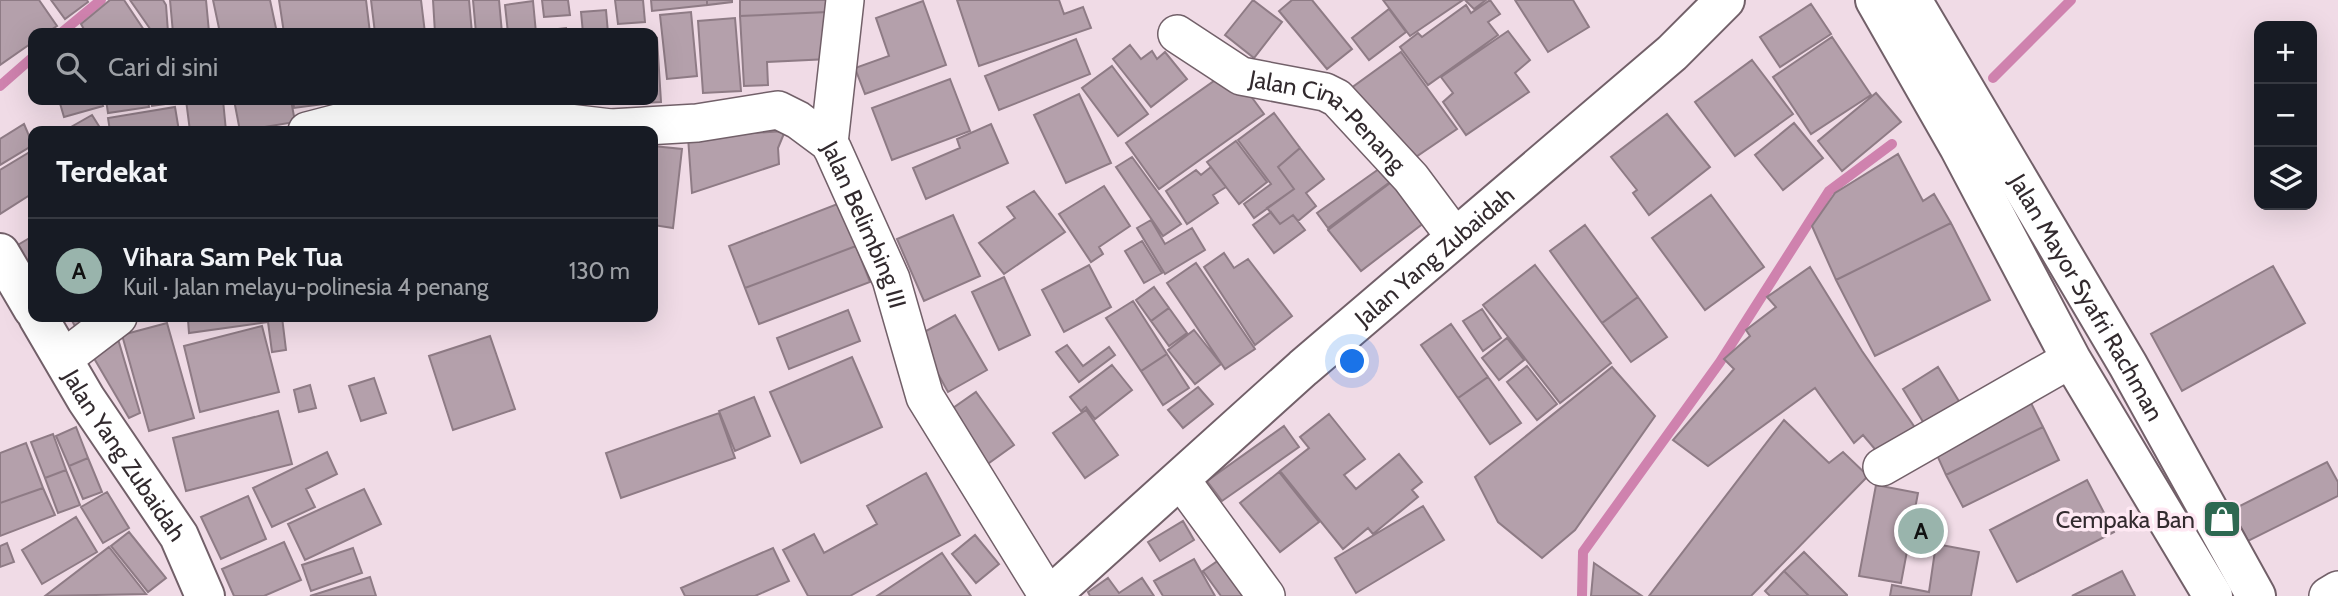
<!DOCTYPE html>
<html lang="id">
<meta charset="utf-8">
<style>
:root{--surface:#171b24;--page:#242831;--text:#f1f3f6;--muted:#9ea1a6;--line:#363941;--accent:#99b4ac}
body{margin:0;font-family:Cabin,sans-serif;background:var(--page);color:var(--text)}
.controls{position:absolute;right:21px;top:21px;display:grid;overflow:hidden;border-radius:14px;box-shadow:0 7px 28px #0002}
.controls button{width:63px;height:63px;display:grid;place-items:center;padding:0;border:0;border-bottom:2px solid var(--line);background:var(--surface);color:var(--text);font:35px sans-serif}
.you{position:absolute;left:1353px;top:362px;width:24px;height:24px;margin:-18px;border:5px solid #fff;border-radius:50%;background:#1a73e8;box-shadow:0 0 0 10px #1a73e833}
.badge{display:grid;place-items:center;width:46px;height:46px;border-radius:50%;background:var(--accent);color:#111;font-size:23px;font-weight:700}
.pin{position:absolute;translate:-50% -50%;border:4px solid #fff;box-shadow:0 2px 7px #0006}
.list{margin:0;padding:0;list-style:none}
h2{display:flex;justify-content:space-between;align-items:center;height:91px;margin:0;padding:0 28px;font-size:30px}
h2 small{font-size:23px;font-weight:400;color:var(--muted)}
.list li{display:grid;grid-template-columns:46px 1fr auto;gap:21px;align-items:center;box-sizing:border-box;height:105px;padding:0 28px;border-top:2px solid var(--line)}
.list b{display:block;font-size:26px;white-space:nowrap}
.list p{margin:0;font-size:23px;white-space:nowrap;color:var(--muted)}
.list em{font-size:23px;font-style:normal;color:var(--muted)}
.icon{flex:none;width:38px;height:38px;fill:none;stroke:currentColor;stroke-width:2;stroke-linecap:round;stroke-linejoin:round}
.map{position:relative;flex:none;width:2338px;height:596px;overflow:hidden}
.search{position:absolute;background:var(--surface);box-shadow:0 7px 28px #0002;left:28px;top:28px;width:630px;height:77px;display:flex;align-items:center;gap:18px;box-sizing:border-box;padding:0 24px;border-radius:14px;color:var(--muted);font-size:26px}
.panel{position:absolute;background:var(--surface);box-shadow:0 7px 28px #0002;left:28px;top:126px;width:630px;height:196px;border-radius:14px}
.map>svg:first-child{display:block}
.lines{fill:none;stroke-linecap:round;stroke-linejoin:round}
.stream{stroke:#cf82ae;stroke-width:10}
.building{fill:#b4a0ab;stroke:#8e7b85;stroke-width:2}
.minor-casing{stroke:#726069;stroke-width:40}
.tertiary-casing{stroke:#726069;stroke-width:42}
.trunk-casing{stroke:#726069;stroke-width:42}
.minor{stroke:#fff;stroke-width:37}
.tertiary{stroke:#fff;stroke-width:38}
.trunk{stroke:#fff;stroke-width:38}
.labels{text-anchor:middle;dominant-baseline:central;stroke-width:7;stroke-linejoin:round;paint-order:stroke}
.street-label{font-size:24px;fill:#322a2e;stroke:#fee8f3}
.poi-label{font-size:24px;fill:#322a2e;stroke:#fee8f3;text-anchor:end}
</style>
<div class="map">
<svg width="2338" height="596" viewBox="0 0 2338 596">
<rect width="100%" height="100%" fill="#f0dbe6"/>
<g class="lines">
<path class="stream" d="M61 33 101 0
M1993 78 2071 0
M0 86 33 57
M1582 596 1583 552 1720 362 1829 191 1892 144"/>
</g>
<path class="building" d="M0 0H39L57 26 46 33H33V42L0 65Z
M51 0H87L88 2 65 19Z
M110 0H124L146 33H86L81 24Z
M130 0H163L166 5 168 32 153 33Z
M170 0H206L209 32 173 33Z
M213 0H270L277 33H220Z
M279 0H366L370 33H284Z
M371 0H421L425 33H375Z
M433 0H469L472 33H435Z
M473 0H499L502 33H476Z
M542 0H568L570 15 544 17Z
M615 0H643L645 22 618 24Z
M651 0H707V5L652 11Z
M707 0H732V2L707 5Z
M740 0H826L827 12 740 16Z
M957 0H1059L1064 14 1083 7 1091 28 979 66Z
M1253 0 1282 22 1254 58 1225 35Z
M1292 0H1312L1352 49 1327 69 1279 11Z
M1383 0H1463L1410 36Z
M1465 0H1486L1474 9Z
M1490 0 1500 14 1488 22 1498 35 1428 85 1400 47 1418 33 1422 37 1466 5 1471 13Z
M1515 0H1573L1589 27 1548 52Z
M533 1 536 33H508L505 5Z
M923 1 946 65 865 94 855 68 889 56 876 18Z
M1811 4 1831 34 1780 67 1760 37Z
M1389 9 1406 32 1369 60 1352 38Z
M606 10 608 33H583L581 12Z
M691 12 697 76 667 79 660 15Z
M827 12 829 59 767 62 768 85 744 86 740 16Z
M735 18 741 91 703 93 698 21Z
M566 28V33H540L539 31Z
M1508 31 1530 60 1515 73 1529 92 1466 135 1443 102 1453 93 1441 77Z
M1832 37 1871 95 1811 134 1773 77Z
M657 38 661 102 622 104V100H653V39Z
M1076 39 1090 74 999 110 985 76Z
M1130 45 1141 59 1152 51 1157 59 1165 52 1187 79 1151 107 1113 59Z
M1401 52 1457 129 1401 167 1347 91Z
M1752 60 1793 114 1735 156 1695 102Z
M1112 66 1148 114 1118 136 1082 88Z
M1231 69 1264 114 1159 189 1126 143Z
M950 79 970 131 892 160 872 108Z
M1876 93 1901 122 1842 171 1818 141Z
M1079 94 1111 163 1066 183 1034 115Z
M59 100H101L103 106 64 117Z
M106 100H148L149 107 108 113Z
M151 100H181V102L152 106Z
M186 100H223L226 131H190Z
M234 100H291L295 122 240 131Z
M293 100H355L294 108Z
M175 107 179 131H110L108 118Z
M1274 113 1300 148 1278 167 1294 189 1254 218 1244 204 1271 184 1238 140Z
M1667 114 1710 167 1649 215 1633 193 1637 190 1611 157Z
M92 115 102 131H64Z
M1794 123 1823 158 1783 190 1755 155Z
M24 124 33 145 0 165V139Z
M991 124 1008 163 926 199 913 168 960 148 957 139Z
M785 131 778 148 779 164 692 193 688 137Z
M1236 141 1267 182 1239 204 1207 162Z
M653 146 682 149 673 228 653 225Z
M1300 148 1324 179 1306 193 1316 206 1298 221 1293 215 1280 224 1267 208 1294 189 1278 167Z
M33 150V193L0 214V170Z
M1898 154 1923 201 1934 194 1951 223 1836 280 1812 226 1835 193Z
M1132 157 1181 224 1163 236 1116 167Z
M1383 166 1394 179 1328 228 1317 213Z
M1211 167 1226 187 1213 195 1218 203 1187 224 1166 191 1196 170 1201 175Z
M1398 177 1429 219 1361 271 1328 230Z
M1104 186 1130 226 1099 247 1103 254 1091 262 1059 214Z
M1034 191 1065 232 1004 274 979 243 1015 218 1007 207Z
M1711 195 1764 267 1705 310 1652 238Z
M840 203 856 246 745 288 729 246Z
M1271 212 1280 224 1293 215 1305 230 1274 253 1253 225Z
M953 215 980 276 924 301 897 239Z
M1151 220 1165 244 1192 228 1205 250 1165 274 1137 228Z
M1951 223 1990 300 1875 356 1836 280Z
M1585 225 1638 297 1602 323 1550 251Z
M33 236V277L16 246Z
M1142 241 1162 273 1144 283 1125 251Z
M856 246 870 282 759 324 745 288Z
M1224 253 1234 268 1248 259 1292 316 1255 345 1204 267Z
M1196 263 1255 349 1225 369 1167 283Z
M1089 265 1111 307 1064 332 1042 290Z
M1535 265 1611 363 1560 403 1483 305Z
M2273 266 2305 323 2182 391 2151 334Z
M1810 267 1862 351 1918 432 1879 454 1863 435 1854 443 1815 388 1708 466 1673 440 1734 369 1724 359 1750 336 1746 330 1776 307 1767 297Z
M1004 277 1030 335 999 350 972 292Z
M1154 287 1169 308 1151 321 1136 300Z
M1638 297 1667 337 1631 362 1602 323Z
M1133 301 1167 354 1141 371 1106 318Z
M1169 308 1187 333 1169 346 1151 321Z
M1482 309 1501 338 1483 351 1463 321Z
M848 310 860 341 789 369 777 338Z
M955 315 987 370 948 392 917 336Z
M70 317H101L77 330Z
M214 317H282L286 350 272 352 268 322 189 333 188 320Z
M167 323 194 418 149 431 122 335Z
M1451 324 1488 377 1458 398 1421 345Z
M262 326 279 392 200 412 184 346Z
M1194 330 1221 364 1195 384 1168 350Z
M490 336 515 409 453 430 429 356Z
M1507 338 1524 360 1499 380 1482 358Z
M118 339 140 413 129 418 88 348Z
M1067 345 1083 366 1109 347 1115 355 1079 382 1056 352Z
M1167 354 1189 388 1163 405 1141 371Z
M852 357 882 427 801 463 770 392Z
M1112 365 1132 390 1095 419 1086 407 1081 411 1070 397Z
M1527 366 1557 404 1537 420 1507 382Z
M1612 367 1655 416 1575 530 1542 558 1498 522 1475 477Z
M1938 367 1960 403 1925 425 1903 389Z
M1488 377 1521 423 1490 444 1458 398Z
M374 378 386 413 361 421 349 386Z
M310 385 316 408 299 412 294 390Z
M1198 387 1213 404 1183 428 1168 410Z
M976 392 1014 445 982 468 943 415Z
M2027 395 2043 427 1946 475 1931 442Z
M754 397 770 436 735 451 719 411Z
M1086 410 1118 455 1085 478 1053 433Z
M278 411 292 464 186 491 173 438Z
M719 413 735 458 621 498 606 453Z
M1329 414 1365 459 1344 475 1356 489 1399 454 1422 482 1412 490 1418 497 1373 534 1368 528 1343 549 1280 471 1309 448 1300 437Z
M1784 420 1829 463 1843 452 1868 476 1751 596H1649Z
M1284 426 1299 447 1222 501 1207 481Z
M76 427 88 458 69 466 56 436Z
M2043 427 2059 460 1963 507 1946 475Z
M53 434 66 470 45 478 31 442Z
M26 443 43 488 0 503V453Z
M327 452 337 474 306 489 315 507 272 527 253 488Z
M88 458 102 492 83 499 69 466Z
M2327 462 2338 482V496L2248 541 2232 510Z
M66 470 80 505 58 513 45 478Z
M1279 472 1319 522 1280 552 1240 503Z
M926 473 960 535 850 596H808L783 550 814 534 824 553 877 524 867 506Z
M2087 480 2114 532 2017 582 1990 530Z
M1876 485 1918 493 1901 583 1859 576Z
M43 488 55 515 0 536V503Z
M364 489 381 524 305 560 288 524Z
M107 492 129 528 103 543 81 507Z
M248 496 266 539 221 559 201 517Z
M1423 506 1444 540 1356 593 1335 558Z
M76 517 97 552 42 584 22 550Z
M1183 521 1194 540 1160 561 1148 542Z
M129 532 166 578 148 592 111 546Z
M975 535 999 564 976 583 952 554Z
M284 542 301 580 264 596H234L222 569Z
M7 543 14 562 0 567V546Z
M1936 544 1979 552 1971 596H1890L1892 585 1929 592Z
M109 547 146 594 45 596Z
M353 548 362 573 311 591 302 565Z
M773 548 789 581 755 596H685L681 588Z
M1804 552 1847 595V596H1809L1784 571Z
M942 553 971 596H877Z
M1222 558 1248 596H1221L1203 571Z
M1194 559 1215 596H1163L1154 581Z
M1594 563 1642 596H1591Z
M1784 571 1809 596H1770L1765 591Z
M2122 571 2135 596H2072Z
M370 577 376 596H310Z
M1108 578 1119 593 1142 578 1154 596H1090L1088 592Z"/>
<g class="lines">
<g class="minor-casing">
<g id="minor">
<path id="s1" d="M1177 34 1241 76 1325 92 1337 98 1411 178 1455 237"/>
<path id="s2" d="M307 131 353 119 491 114 611 128 697 123 778 110 798 120 829 143 833 150 891 279 925 397 1048 596"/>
<path d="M829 143 845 0"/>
<path d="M63 359 118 317"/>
<path d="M1882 467 2071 359"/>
<path d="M1181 480 1266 596"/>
<path d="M2328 596 2338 590"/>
</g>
</g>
<g class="tertiary-casing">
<g id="tertiary">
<path d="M0 253 33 309"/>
<path id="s3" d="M38 317 86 399 179 536 205 596"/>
<path id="s4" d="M1050 596 1303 368 1672 53 1725 0"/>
</g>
</g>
<g class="trunk-casing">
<g id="trunk">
<path d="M1875 0 1959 147 2071 359 2213 596"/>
<path id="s5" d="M1912 0 2128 365 2256 596"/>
</g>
</g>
<use href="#minor" class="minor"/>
<use href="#tertiary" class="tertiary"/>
<use href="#trunk" class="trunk"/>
</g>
<defs>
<g id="shop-square" transform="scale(2.0125)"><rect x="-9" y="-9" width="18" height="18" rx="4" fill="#2e6851" stroke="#fee8f3"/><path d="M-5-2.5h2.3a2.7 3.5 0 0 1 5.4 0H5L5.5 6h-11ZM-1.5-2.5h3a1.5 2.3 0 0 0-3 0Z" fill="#fff"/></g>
</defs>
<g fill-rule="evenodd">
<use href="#shop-square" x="2222" y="519"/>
</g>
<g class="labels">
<g class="street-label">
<text stroke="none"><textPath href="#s1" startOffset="178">Jalan Cina-Penang</textPath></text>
<text stroke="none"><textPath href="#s2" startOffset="625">Jalan Belimbing III</textPath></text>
<text stroke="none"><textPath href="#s4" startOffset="513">Jalan Yang Zubaidah</textPath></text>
<text stroke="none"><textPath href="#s5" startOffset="345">Jalan Mayor Syafri Rachman</textPath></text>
<text stroke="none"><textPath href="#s3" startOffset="163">Jalan Yang Zubaidah</textPath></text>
</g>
<g class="poi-label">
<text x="2195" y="519">Cempaka Ban</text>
</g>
</g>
</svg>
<div class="controls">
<button>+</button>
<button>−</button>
<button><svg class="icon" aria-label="layers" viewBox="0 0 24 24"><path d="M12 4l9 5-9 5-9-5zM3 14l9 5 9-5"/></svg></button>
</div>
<div class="you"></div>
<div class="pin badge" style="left:1921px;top:531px">A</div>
<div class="search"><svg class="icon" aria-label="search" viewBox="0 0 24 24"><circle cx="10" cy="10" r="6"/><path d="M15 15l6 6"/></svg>Cari di sini</div>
<section class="panel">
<h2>Terdekat<small></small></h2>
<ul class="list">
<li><span class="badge">A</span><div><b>Vihara Sam Pek Tua</b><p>Kuil · Jalan melayu-polinesia 4 penang</p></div><em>130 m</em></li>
</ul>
</section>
</div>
